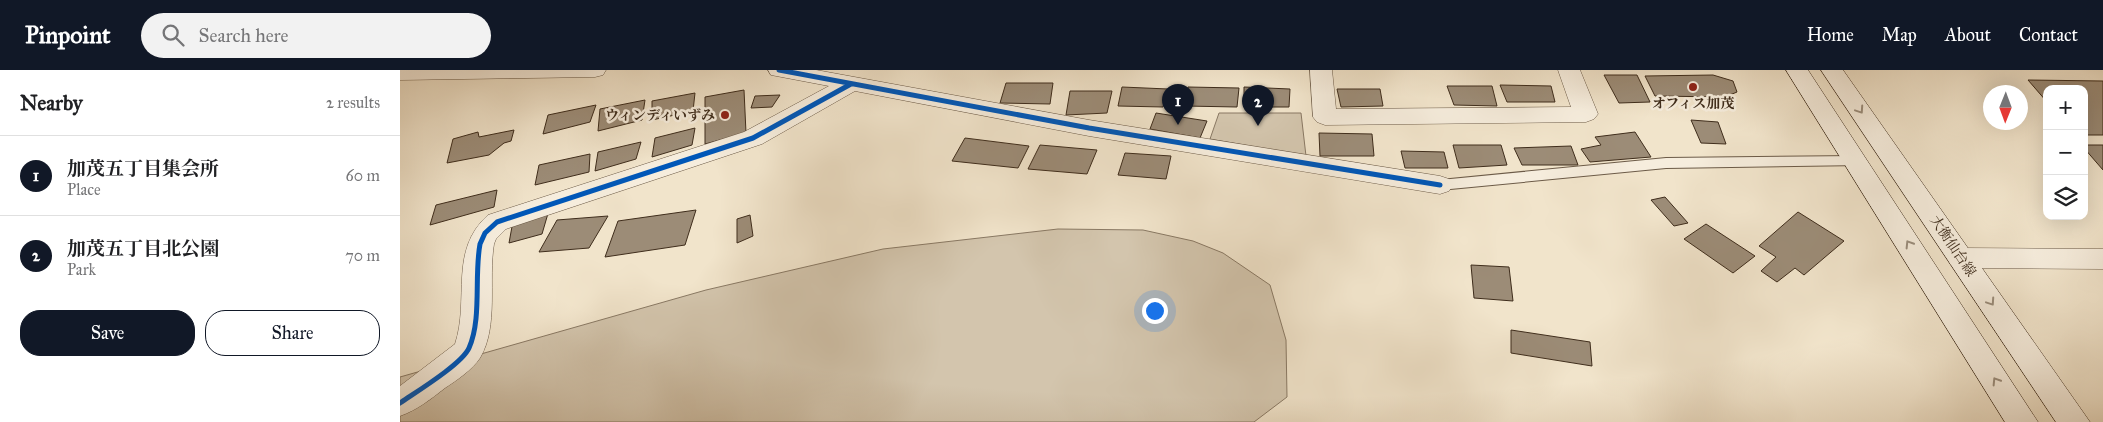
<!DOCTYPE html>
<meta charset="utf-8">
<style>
:root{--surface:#fff;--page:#f2f2f2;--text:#202124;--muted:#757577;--line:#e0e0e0;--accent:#111827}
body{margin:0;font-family:"IM FELL Great Primer","Noto Serif JP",serif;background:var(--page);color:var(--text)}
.controls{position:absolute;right:15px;top:15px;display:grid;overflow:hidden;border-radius:10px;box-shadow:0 5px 20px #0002}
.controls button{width:45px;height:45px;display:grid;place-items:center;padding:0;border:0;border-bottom:1px solid var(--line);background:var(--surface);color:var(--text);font:25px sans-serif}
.compass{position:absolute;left:1583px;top:15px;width:45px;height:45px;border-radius:50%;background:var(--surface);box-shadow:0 5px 20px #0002;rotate:181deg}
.you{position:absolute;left:754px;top:240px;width:18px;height:18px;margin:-12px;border:4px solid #fff;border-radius:50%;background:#1a73e8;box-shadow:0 0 0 8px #1a73e833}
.badge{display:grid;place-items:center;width:32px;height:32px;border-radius:50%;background:var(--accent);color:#fff;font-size:16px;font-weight:700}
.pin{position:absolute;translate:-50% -41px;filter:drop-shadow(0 1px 2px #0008)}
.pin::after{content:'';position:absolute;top:26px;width:18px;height:15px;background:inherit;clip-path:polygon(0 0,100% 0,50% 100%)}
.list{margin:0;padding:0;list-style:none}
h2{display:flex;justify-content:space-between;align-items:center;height:65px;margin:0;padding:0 20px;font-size:21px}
h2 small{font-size:16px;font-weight:400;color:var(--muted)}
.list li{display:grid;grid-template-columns:32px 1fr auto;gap:15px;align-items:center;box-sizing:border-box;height:80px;padding:0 20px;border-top:1px solid var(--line)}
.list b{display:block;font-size:19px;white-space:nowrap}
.list p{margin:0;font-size:16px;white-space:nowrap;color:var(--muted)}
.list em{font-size:16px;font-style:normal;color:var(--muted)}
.actions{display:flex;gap:10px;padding:15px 20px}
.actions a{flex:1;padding:11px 0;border:1px solid var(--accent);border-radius:20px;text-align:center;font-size:18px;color:var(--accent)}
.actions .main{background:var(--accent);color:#fff}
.icon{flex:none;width:28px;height:28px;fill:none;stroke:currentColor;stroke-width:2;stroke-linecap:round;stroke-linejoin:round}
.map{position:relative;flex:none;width:1703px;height:352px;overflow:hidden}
header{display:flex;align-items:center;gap:30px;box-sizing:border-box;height:70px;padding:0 25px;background:var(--accent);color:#fff}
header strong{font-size:24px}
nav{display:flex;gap:28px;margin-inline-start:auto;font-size:18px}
.search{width:350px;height:45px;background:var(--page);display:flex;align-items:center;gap:12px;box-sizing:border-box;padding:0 18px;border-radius:28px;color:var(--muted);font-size:19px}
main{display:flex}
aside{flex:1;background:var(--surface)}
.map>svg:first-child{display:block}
.green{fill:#d3c5ad;stroke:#897964}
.building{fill:#9c8c77;stroke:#3f2d1c}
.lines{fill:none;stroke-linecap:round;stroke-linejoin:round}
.service-casing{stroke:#6c5b48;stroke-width:2}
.minor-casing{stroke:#6c5b48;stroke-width:1}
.tertiary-casing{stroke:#6c5b48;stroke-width:1}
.secondary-casing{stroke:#3f2d1c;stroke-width:1}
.service{fill:#f6eddd;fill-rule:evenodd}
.minor{fill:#f6eddd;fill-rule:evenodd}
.tertiary{fill:#f6eddd;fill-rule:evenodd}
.secondary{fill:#f6eddd;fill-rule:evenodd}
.cycleway-casing{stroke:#f6eddd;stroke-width:8}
.cycleway{stroke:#0057b8;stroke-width:5}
.oneway{stroke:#9a8d7c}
.poi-dot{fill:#8f2418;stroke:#f6eddd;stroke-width:2}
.labels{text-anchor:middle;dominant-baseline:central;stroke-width:5;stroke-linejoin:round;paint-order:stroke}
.poi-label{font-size:14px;font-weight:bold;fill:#3f2d1c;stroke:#f6eddd}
.street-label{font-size:14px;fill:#3f2d1c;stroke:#f6eddd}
</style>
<header>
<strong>Pinpoint</strong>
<div class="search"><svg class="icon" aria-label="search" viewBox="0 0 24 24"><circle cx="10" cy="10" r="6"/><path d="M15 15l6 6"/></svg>Search here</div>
<nav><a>Home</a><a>Map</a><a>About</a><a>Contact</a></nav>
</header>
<main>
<aside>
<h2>Nearby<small>2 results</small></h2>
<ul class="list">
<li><span class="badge">1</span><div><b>加茂五丁目集会所</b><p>Place</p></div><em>60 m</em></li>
<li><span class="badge">2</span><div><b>加茂五丁目北公園</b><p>Park</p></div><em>70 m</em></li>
</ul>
<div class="actions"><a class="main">Save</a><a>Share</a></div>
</aside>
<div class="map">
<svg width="1703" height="352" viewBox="0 0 1703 352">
<rect width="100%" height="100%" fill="#f1e4cb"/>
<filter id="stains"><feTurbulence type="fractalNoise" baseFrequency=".004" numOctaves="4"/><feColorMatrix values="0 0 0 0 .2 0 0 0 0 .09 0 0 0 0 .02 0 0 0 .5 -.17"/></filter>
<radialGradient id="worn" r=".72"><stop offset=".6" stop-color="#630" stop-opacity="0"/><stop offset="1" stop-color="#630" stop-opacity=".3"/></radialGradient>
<path class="green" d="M819 43H901L906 86 810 69Z
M658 159 743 160 793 171 823 183 870 215 886 270 887 327 854 352H0V307L306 220 483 179Z"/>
<path class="building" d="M1204 5H1237L1250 32 1219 33Z
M1313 5 1333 11 1337 22 1325 27 1255 26 1245 6Z
M1628 10 1703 11V65H1684V19H1647V32Z
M606 13H653L650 34 600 33Z
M1100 15 1151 16 1155 32H1107Z
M1047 16H1092L1097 36 1054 35Z
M722 17 768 19 763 37 718 36Z
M788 17 839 18 837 37 785 36Z
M844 17 890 19 889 37H844Z
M937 19H980L983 36 941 37Z
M344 20 346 63 305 74V27Z
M670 21H712L707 43 666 45Z
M295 23 293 41 252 50V31Z
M380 25 372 37 351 38 355 26Z
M245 30 242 50 198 61 200 39Z
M196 35 190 52 143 64 148 45Z
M756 43 807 51 800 68 750 59Z
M1291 50 1318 52 1326 74 1301 73Z
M295 58 292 75 252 87 255 68Z
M114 60 111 71 104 73 89 85 47 93 53 69 78 62 79 67Z
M1235 62 1251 87 1190 92 1181 79 1201 75 1195 67Z
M919 63 972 64 974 86H920Z
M565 68 629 76 618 98 552 91Z
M241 72 236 89 195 101 198 82Z
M640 75 697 80 687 104 628 99Z
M1053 75H1101L1107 95 1059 98Z
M1684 75H1703V100L1684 78Z
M1171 76 1178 95H1122L1114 78Z
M1001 81 1044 82 1048 98H1005Z
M725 83 771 86 766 109 718 105Z
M190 84 189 102 135 115 139 95Z
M97 120 94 137 30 155 36 135Z
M1265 127 1288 153 1274 156 1251 130Z
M149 140 142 164 109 173 113 151Z
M296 140 285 175 205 187 218 151Z
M1398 142 1444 171 1404 205 1395 198 1377 212 1361 201 1376 187 1359 176Z
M350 145 353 166 337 173V149Z
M208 146 189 178 139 182 157 150Z
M1306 154 1355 186 1333 203 1284 169Z
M1071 195 1109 197 1113 231 1074 228Z
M1111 260 1190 272 1192 296 1111 283Z"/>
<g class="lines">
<g class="service-casing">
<path id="service" d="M1457 86 1464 91 1462 95 1266 98 1040 120 1035 119 1032 115 1035 111 1040 110 1266 88Z"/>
</g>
<g class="minor-casing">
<path id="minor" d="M368 0H416L689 50 1040 106 1049 109 1053 115 1049 121 1040 124 689 66 455 21 362 74 106 159 96 169 94 174C88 210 99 256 80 288 72 300 57 310 45 318 31 329 17 340 0 346V316L55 274C70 229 48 181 88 145L344 62 429 16 371 5Z
M910 0H932L936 39 1171 37 1158 0H1180L1198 44 1194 49 1186 52 925 55 917 52 913 47Z
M1561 178 1703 179V199L1561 198 1551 195 1547 188 1551 181Z"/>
</g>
<g class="tertiary-casing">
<path id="tertiary" d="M0 0H206L203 5 195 7 0 10Z"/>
</g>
<g class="secondary-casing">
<path id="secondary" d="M1386 0H1408L1638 352H1605Z
M1421 0H1443L1690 352H1656Z"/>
</g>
<use href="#service" class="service"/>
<use href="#minor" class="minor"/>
<use href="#tertiary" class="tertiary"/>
<use href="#secondary" class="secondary"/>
<g class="cycleway-casing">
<path id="cycleway" d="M379 0 689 58 1040 115
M0 333C16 322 62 294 69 278 82 249 74 206 80 174L85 163 97 152 353 68 451 14"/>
</g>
<use href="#cycleway" class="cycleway"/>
</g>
<defs><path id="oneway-chevron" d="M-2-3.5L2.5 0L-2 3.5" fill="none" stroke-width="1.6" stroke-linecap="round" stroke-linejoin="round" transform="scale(1.25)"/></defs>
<g class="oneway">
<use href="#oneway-chevron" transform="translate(1460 40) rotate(56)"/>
<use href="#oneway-chevron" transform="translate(1509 174) rotate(-122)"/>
<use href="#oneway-chevron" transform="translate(1591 232) rotate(56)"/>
<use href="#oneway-chevron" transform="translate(1596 311) rotate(-122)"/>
</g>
<g class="poi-dot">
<circle cx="1293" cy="17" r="5"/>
<circle cx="325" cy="45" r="5"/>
</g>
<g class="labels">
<g class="poi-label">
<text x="1293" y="33">オフィス加茂</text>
<text x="315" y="45" text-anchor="end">ウィンディいずみ</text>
</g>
<g class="street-label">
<text transform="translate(1553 176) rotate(56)">大衡仙台線</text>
</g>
</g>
<rect width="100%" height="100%" filter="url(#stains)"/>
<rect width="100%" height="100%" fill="url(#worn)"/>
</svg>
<div class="controls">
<button>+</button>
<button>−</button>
<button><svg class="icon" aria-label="layers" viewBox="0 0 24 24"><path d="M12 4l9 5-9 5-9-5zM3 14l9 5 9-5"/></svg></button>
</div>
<svg class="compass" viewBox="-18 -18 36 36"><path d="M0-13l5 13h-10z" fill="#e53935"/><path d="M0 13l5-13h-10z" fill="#757577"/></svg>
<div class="you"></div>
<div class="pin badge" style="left:778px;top:55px">1</div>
<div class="pin badge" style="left:858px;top:56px">2</div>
</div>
</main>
